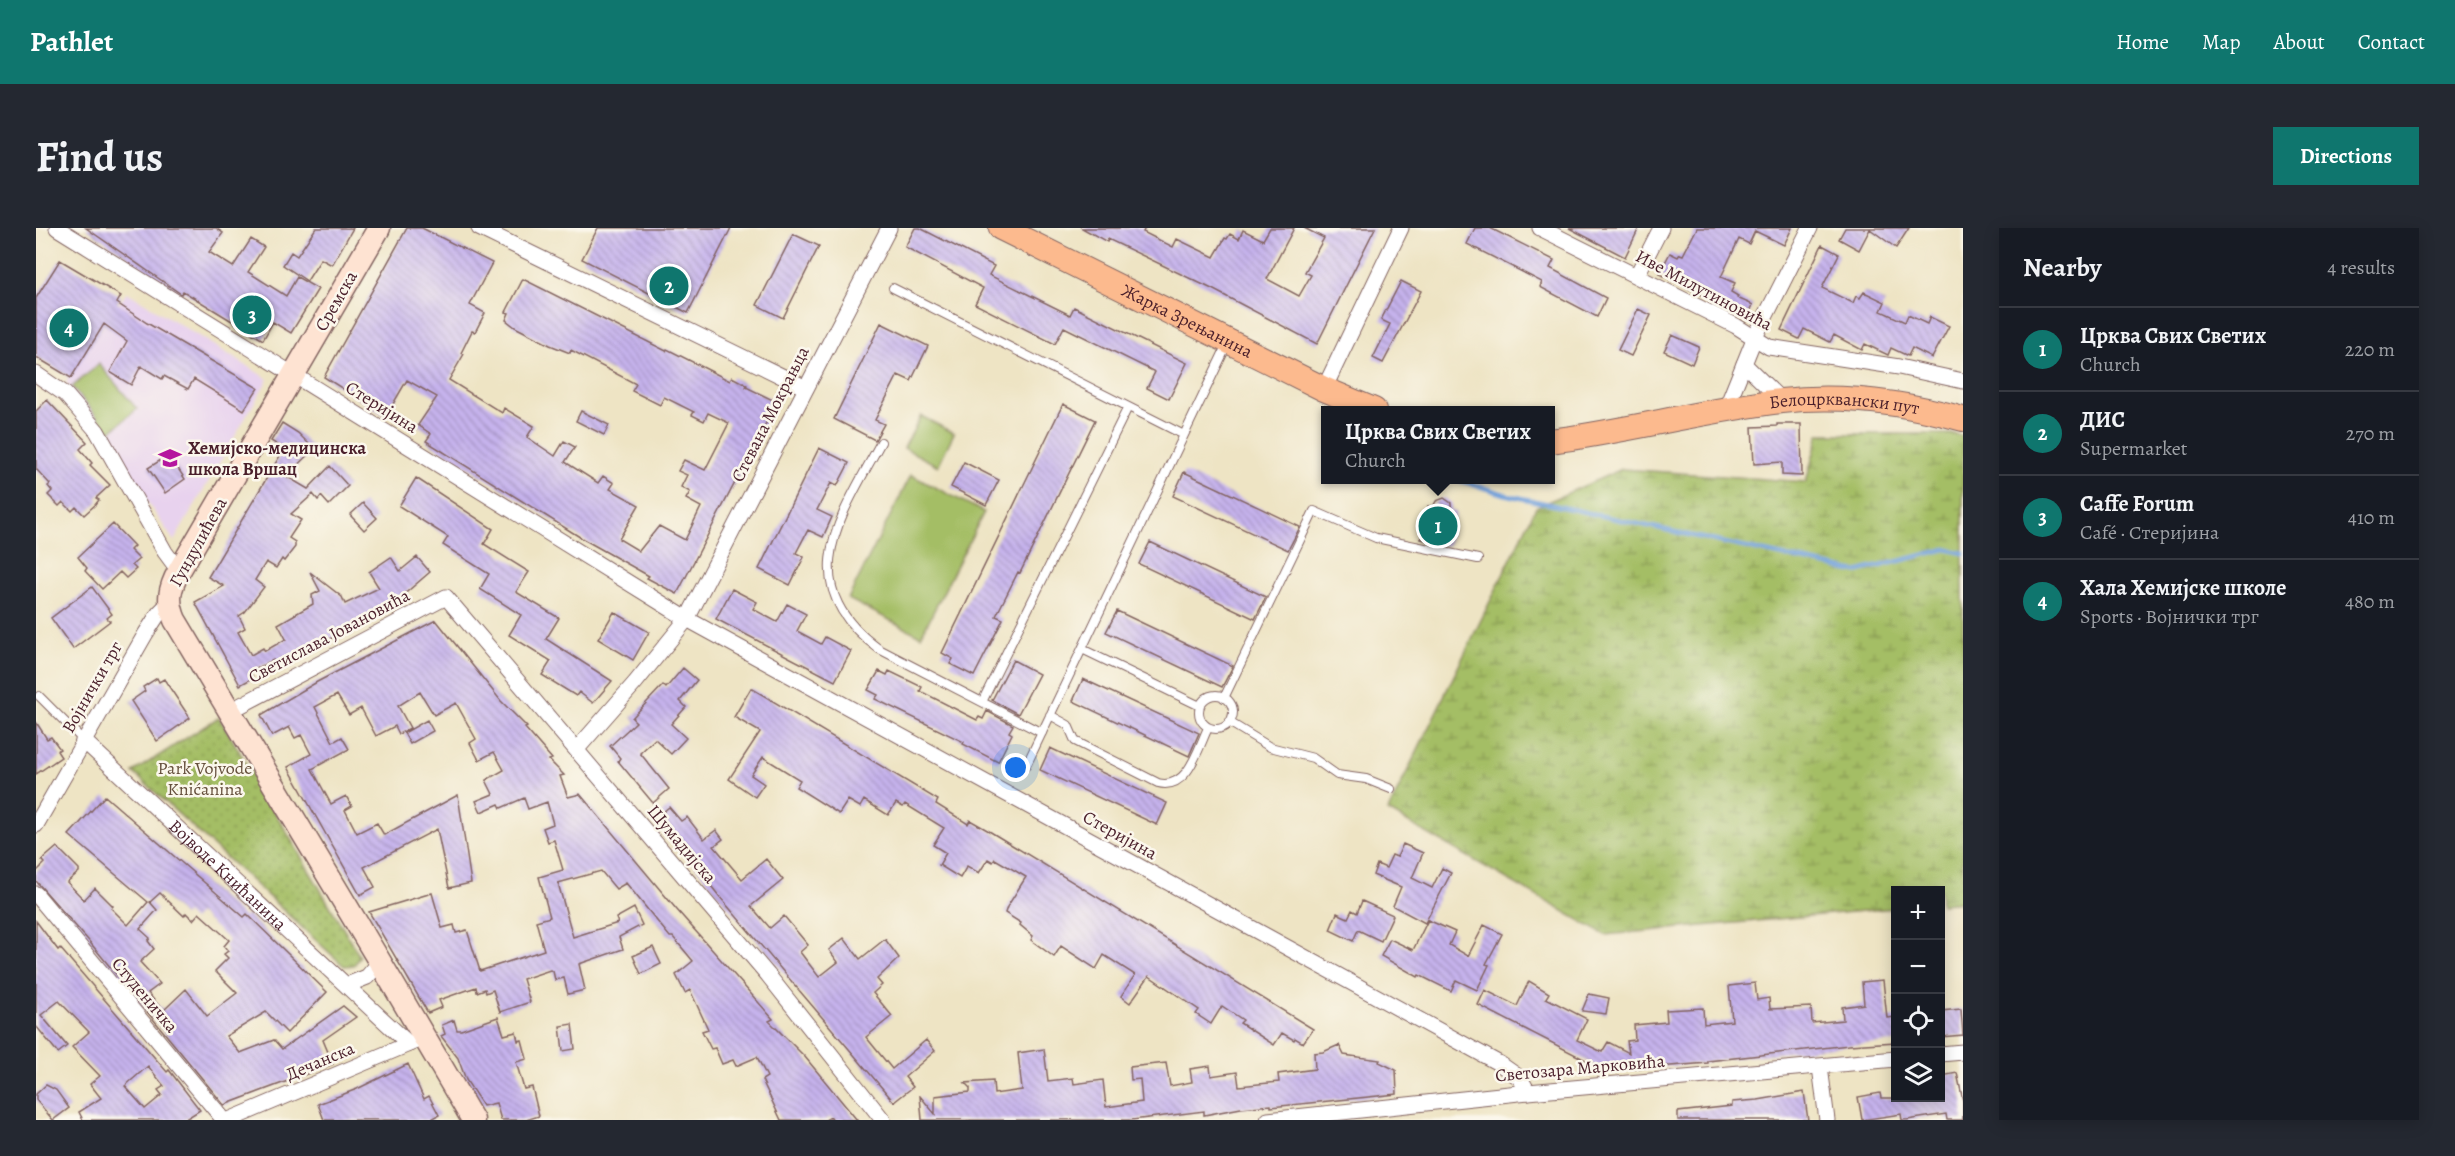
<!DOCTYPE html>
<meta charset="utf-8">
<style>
:root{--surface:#171b24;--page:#242831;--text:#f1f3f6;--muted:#9ea1a6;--line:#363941;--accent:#0f766e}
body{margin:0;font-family:Alegreya,serif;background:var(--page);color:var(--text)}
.controls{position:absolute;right:18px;bottom:18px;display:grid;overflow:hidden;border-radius:0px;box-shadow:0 3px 15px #0003}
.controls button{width:54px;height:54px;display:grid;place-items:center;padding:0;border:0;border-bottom:2px solid var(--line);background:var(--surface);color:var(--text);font:30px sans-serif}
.you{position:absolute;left:980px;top:540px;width:21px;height:21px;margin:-15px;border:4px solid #fff;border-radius:50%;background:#1a73e8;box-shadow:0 0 0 9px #1a73e833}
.badge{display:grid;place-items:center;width:39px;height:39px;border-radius:50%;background:var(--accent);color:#fff;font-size:20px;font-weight:700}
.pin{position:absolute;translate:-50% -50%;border:3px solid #fff;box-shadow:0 2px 6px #0006}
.popup{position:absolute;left:1285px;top:178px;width:234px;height:78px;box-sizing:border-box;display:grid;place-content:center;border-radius:0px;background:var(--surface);filter:drop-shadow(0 2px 4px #0005);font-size:20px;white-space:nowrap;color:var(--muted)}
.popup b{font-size:22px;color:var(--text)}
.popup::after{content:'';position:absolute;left:50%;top:100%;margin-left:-12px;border:12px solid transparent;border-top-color:var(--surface)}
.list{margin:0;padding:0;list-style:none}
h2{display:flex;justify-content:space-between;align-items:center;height:78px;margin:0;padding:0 24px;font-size:26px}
h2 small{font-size:20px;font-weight:400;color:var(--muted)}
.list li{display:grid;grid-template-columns:39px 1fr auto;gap:18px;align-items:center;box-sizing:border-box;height:84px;padding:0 24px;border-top:2px solid var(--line)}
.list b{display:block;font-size:22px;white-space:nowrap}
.list p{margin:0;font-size:20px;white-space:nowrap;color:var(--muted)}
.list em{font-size:20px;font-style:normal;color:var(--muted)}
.icon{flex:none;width:33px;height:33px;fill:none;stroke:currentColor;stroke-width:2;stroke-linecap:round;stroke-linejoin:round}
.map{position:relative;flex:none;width:1927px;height:892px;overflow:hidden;border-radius:0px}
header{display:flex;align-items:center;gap:36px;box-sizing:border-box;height:84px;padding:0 30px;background:var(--accent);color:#fff}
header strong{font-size:28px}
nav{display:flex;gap:33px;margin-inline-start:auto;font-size:21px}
.intro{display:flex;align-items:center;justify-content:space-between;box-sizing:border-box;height:144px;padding:0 36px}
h1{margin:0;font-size:42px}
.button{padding:15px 27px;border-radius:0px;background:var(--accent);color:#fff;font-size:21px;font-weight:700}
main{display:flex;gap:36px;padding:0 36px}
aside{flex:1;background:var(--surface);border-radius:0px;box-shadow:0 3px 15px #0003}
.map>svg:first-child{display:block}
.built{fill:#e8d2ee}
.wetland{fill:url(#wetland-marsh);stroke:#776e48;stroke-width:1.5}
.park{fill:url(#park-dots);stroke:#776e48;stroke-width:1.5}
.pitch{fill:#a4be65;stroke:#776e48;stroke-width:1.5}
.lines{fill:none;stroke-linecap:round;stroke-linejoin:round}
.stream{stroke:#73a2dc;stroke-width:4.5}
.building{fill:url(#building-back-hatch);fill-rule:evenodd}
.lane-casing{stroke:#836461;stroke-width:10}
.street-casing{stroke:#836461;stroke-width:17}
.secondary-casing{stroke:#836461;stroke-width:25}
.primary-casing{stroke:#836461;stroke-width:26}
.lane{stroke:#fff;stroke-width:8}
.street{stroke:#fff;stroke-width:15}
.secondary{stroke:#fee3d2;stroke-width:22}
.primary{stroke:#fcba8e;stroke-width:24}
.labels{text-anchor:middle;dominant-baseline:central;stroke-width:5;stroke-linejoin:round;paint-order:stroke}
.street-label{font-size:18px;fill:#4a1f2b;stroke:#fbf7ec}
.poi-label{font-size:18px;font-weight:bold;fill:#4a1f2b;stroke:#fbf7ec;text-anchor:start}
.park-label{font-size:18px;fill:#654f3c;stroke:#fbf7ec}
</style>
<header>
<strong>Pathlet</strong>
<nav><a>Home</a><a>Map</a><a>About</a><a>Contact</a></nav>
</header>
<div class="intro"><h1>Find us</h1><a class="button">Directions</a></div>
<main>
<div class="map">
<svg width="1927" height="892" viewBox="0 0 1927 892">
<defs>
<pattern id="wetland-marsh" width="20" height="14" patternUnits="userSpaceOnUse" patternTransform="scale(1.5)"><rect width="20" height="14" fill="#a4be65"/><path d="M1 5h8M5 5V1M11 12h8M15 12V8" fill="none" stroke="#889a53"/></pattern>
<pattern id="park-dots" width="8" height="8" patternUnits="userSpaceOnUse" patternTransform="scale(1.5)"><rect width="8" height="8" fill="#a4be65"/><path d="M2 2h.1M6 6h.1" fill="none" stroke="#889a53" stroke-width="1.8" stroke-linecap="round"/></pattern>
<pattern id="building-back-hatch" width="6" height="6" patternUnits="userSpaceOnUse" patternTransform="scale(1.5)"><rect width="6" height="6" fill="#c6b3ed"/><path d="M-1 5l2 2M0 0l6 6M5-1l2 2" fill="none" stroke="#a391c0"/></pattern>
</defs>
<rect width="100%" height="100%" fill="#fbf7ec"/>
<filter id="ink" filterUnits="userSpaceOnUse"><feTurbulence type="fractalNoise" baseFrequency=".0167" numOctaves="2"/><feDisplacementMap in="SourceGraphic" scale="12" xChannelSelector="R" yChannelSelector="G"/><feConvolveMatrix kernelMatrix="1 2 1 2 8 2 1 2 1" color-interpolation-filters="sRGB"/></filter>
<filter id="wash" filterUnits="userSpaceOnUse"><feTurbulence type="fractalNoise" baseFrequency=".008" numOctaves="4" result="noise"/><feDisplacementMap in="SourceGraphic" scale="24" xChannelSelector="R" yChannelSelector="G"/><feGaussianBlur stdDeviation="1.35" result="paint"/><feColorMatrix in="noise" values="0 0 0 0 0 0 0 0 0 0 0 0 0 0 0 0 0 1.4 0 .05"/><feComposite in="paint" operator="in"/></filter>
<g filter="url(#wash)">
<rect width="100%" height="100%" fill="#eee4c4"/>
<path class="built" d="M91 64 232 151 138 313 30 154Z"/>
<path class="wetland" d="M1783 206H1920L1927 208V674L1905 676 1904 662H1860L1859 680 1569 707 1352 583 1500 279 1586 241 1770 254Z"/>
<path class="park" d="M183 489 324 729 318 737 308 738 97 544Z"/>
<path class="pitch" d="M63 136 101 181 74 204 36 159Z
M885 188 918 205 902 238 868 220Z
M875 247 948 284 885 408 812 371Z"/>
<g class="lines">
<path class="stream" d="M1422 252 1472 267 1820 344 1910 321 1927 325"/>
</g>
<g id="blocks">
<path class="building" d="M50 0H180L187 5 173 24 197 39 215 11 228 19 212 44 250 68 261 49 282 61 255 105 237 94 227 112 147 63 145 66Z
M280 0H317L296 37 285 31 271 53 247 37 255 24 261 28Z
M371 0H386L456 35 434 77 449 85 439 104 436 103 425 125 428 126 413 152 466 185 468 180 498 198 491 209 519 228 528 213 539 219 529 234 562 255 567 248 578 255 574 261 603 277 583 311 603 323 623 298 649 312 665 279 650 271 654 264 645 259 651 247 642 243 648 232 669 242 693 195 672 185 668 193 656 187 658 184 628 169 624 177 596 163 600 156 535 122 534 125 514 117 479 99 470 92 473 85 470 84 487 51 630 123 631 121 694 153 696 149 711 157 710 159 741 174 641 366 611 350 613 348 547 311 390 213 395 206 382 197 401 169 371 152 350 188 288 149Z
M562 0H695L652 85 546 31Z
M879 0H884L958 38 953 47 1034 87 1038 79 1151 135 1133 171 1111 160 1119 144 1028 99 1019 116 939 76 947 60 869 19Z
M1046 0H1109L1107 4 1137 19 1141 11 1178 29 1189 10 1191 11 1194 6 1203 11 1207 2 1227 12 1234 0H1258L1231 51 1263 68 1275 47 1269 44 1288 10 1268 0H1339L1281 116 1176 61 1072 11 1071 14Z
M1439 0H1454L1518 32 1514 40 1570 70 1561 89 1504 59 1506 54 1431 16Z
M1533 0H1603L1589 29Z
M1661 0H1756L1748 17 1719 3 1713 16 1703 11 1685 49 1699 55 1695 64 1702 68 1701 70 1717 77 1711 90 1623 46 1634 25 1642 29 1644 26 1647 27Z
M1809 0H1873L1860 20 1834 1 1823 22 1803 11Z
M757 6 783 18 747 90 721 77Z
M1786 17 1803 26 1786 60 1817 75 1820 68 1824 70 1828 64 1849 74 1845 83 1869 94 1872 87 1891 96 1894 89 1913 98 1896 130 1876 120 1872 128 1855 120 1852 127 1829 116 1826 122 1798 107 1794 114 1768 101 1763 111 1745 102Z
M24 32 85 68 81 75 111 95 222 160 208 182 158 151 152 161 128 148 126 151 105 138 95 157 74 144 91 113 68 96 35 150 0 129V70Z
M1365 53 1385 63 1347 135 1337 130 1354 96 1345 92Z
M1602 81 1615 87 1595 128 1582 122Z
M845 95 892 118 875 153 862 147 839 192 848 196 839 212 798 191Z
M1636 107 1663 119 1656 136 1628 123Z
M11 172 51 214 44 221 56 235 54 237 74 257 60 270 63 272 59 277 48 287 40 279 36 283 27 274 23 278 12 267 16 263 12 258 14 256 0 241V183Z
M1027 176 1059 192 984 345 982 344 960 388 967 391 938 448 914 436 917 431 906 425Z
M545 183 573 197 568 207 540 193Z
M246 195 262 205 278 221 250 248 272 261 294 238 312 258 293 277 285 268 282 272 277 266 255 286 265 292 253 310 259 314V319L248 333 246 331 240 340 230 334 219 352 228 359 209 384 203 388 209 400 202 404 215 427 227 420 229 423 250 411 242 396 277 376 276 367 284 363 274 344 306 369 309 376 343 360 333 344 355 329 364 343 381 329 394 344 344 387 285 415 241 441 237 432 214 444 217 450 204 457 159 374 188 358 172 349 248 221 235 213Z
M1741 196H1765L1766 248 1746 247V234L1718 236 1716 199 1741 198Z
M783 220 813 235 801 258 795 255 781 282 796 289 787 309 772 302 760 325 768 329 754 357 723 341Z
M133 227 149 251 129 265 112 240Z
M928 234 963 252 950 277 915 259Z
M1148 244 1264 299 1252 322 1137 268Z
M380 250 457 301 448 316 493 344 480 364 523 390 510 411 576 453 557 475 543 464 540 468 506 447 515 433 473 407 485 387 444 361 453 346 407 317 412 309 363 278Z
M1408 270 1415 275V283L1420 284 1412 318 1385 311 1392 278 1397 279 1400 273Z
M327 275 341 290 328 302 314 287Z
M77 296 98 318 94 322 103 331 96 337 100 341 90 350 84 344 66 361 49 343 51 340 42 329Z
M1114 314 1230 369 1219 391 1103 336Z
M56 359 76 386 71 390 74 393 37 421 15 390Z
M696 361 721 374 717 381 741 394 751 376 770 386 761 403 785 416 789 409 815 423 799 453 680 391Z
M1081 383 1197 438 1186 459 1070 404Z
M578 384 613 404 597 432 562 411Z
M400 392 465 473 491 499 489 500 516 531 513 532 528 547 524 548 532 569 544 566 641 682 737 791 733 793 769 829 821 892H797L795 889 789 892H745L726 852 731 849 721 829 700 838 697 832 686 836 679 820 675 821 666 803 672 801 654 762 649 765 640 747 657 733 637 709H634L590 655 580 661 565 643 522 655 537 709 582 695 580 690 598 680 606 697 583 709 587 721 543 736 549 762 532 766 528 750 519 752 517 743 514 742 487 751 494 774 464 784 457 762 450 765 449 761 441 764 440 759 403 772 406 779 392 785 333 684 396 665 406 700 418 697 420 705 431 702 444 743 508 722 500 693 514 689 503 649 527 642 518 612 512 614 507 600 517 596 511 574 492 581 488 570 465 580 463 576 445 584 440 573 457 566 450 552 468 542 458 524 443 532 434 515 440 511 420 475 398 487 384 464 362 478 374 500 363 506 359 498 340 508 325 480 313 487 301 467 279 479 297 514 306 509 313 521 276 541 295 576 310 568 316 578 309 582 321 605 341 595 348 607 422 567 435 655 413 660 401 601 328 639 339 659 324 667 252 539 275 526 265 507 259 510 253 499 236 508 225 487 281 454Z
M977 432 1003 446 982 486 956 472Z
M647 440 661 452 644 473 650 479 635 496 650 510 635 526 619 511 604 525 633 561 617 575 582 533 584 530 574 518 600 494 596 490 627 457 630 460Z
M843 443 851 447 853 443 886 459 884 463 941 492 943 489 947 491 951 483 977 497 973 504 976 506 962 534 927 516 928 514 839 471 842 467 832 462Z
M121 450 123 454 128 451 154 490 121 513 95 473 109 463 107 459Z
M1047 451 1163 505 1153 528 1037 473Z
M715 460 902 572 900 576 932 596 934 592 953 603 1277 801 1267 815 1259 810 1258 812 1246 805 1238 817 1204 795 1207 792 1186 778 1175 796 1160 786 1163 782 1113 748 1094 775 1085 768 1099 747 1068 727 1060 741 1025 718 1018 729 995 712 997 708 984 697 985 695 969 685 971 679 990 649 959 631 957 634 952 631 943 645 931 638 924 650 903 637 910 625 897 617 908 600 869 576 867 579 860 575 852 587 828 572 824 579 812 572 803 586 760 559 764 552 727 529 715 547 728 556 719 569 693 551 724 504 698 489Z
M391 492 397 503 374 516 368 505Z
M0 494 11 511 15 509 24 521 21 523 25 529 0 546Z
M1014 520 1131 575 1121 597 1004 542Z
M69 568 208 689 211 686 291 764 251 805 230 784 190 808 204 825 238 812 246 821 307 778 320 789 287 812 297 836 188 877 52 712 0 653V644L9 635 6 632 21 619 43 641V644L31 654 48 672 59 660 77 678 75 680 92 697 112 674 33 607ZM124 665 148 688 150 685 157 692 163 685 193 712 188 718 192 723 188 726 192 730 179 743 201 765 171 788 150 761 127 783 112 765 124 756 104 734 118 721 112 713 114 710 104 701 121 682 114 674Z
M633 579 645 593 651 589 668 611 680 602 687 611 678 618 706 651 730 631 747 652 715 678 734 700 748 688 772 717 764 724 783 749 802 734 793 722 808 710 824 731 849 711 863 730 841 751 846 757 837 765 856 788 830 809 856 841 890 812 899 823 869 849 877 859 858 874 683 668 621 589Z
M1367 616 1387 625 1376 650 1396 660 1406 640 1415 645 1389 695 1357 678 1365 659 1337 647 1341 636 1350 640 1356 627 1361 629Z
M1326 673 1357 687 1345 713 1322 702 1317 713 1294 702 1301 685 1312 690 1316 682 1321 685Z
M1392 692 1419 704 1413 717 1432 728 1448 697 1466 706 1450 736 1453 737 1441 762 1420 752 1415 763 1383 747 1382 749 1345 728 1354 711 1377 722Z
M0 693 22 722 24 720 131 844 133 842 164 882 148 892H47L43 884 65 870 54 856 64 848 36 819 53 804 23 773 5 787 31 818 22 825 0 798ZM112 838 128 858 122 862 126 867 109 881 89 858Z
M617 719 625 736 605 746 597 728Z
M1847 752 1851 790 1860 789V814L1813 817 1672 833V835L1571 843 1442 777 1449 762 1481 778 1493 753 1513 765 1510 770 1551 791 1541 812 1566 824 1572 814 1593 825 1591 813 1599 812 1598 797 1631 794 1630 782 1667 780 1668 796 1696 793 1693 758 1719 755 1721 772 1733 770 1734 781 1775 779 1776 795 1807 792 1806 779 1828 776 1826 754Z
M1553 766 1573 770 1570 786 1546 783Z
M1925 781 1927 807 1905 809V783Z
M462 789 468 807 480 804 482 813 486 812 491 831 480 834 488 861 496 859 503 888 490 892H465L460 875 447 878 430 852 422 830 405 808 409 806 406 797 418 792 421 802H425Z
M536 796 539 821 527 823 524 798Z
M1303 817 1308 827 1344 832 1343 834 1360 842 1361 866 1235 879V877L1205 880 1168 887V883L1096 892H886L884 868 899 886V868L934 864V860L929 855 957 853 958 866 986 862 982 825 1008 821 1012 853 1037 850 1038 856 1067 852 1070 879 1106 874 1104 851 1095 852 1094 839 1130 835 1134 858 1156 854 1154 841 1174 838 1175 848 1201 844 1203 858 1243 854 1242 846 1279 841 1278 825 1287 824Z
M372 836 388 871 393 868 403 887 394 892H288L282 876 321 861Z
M1921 845 1927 873V892H1911L1910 886 1871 892H1866L1865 886 1826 892 1822 869 1844 865 1845 870H1905V848Z
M10 857 20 862 33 880 17 892 0 872V866Z
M1768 864 1772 892H1642V884L1696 878V874L1722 872Z"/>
</g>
</g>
<g filter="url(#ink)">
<use href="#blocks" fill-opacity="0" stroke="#836461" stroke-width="1.5"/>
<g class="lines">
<g class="lane-casing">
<path id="lane" d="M857 60 1148 207
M845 214C805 288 754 356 843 421L1006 505
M1046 421 1164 478
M1163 484a17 17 0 1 1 34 0a17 17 0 1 1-34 0Z
M3 468 47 512
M1188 470 1278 283 1340 310 1442 331
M946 474 1092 179
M1014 487 1032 497 1039 513 1122 555C1152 563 1162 520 1172 500
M1193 494 1234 519 1277 530 1301 547 1330 551 1355 561
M990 538 1191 117"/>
</g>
<g class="street-casing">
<g id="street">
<path d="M21 0 651 391 1464 836 1484 850 1492 864"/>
<path d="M443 0 770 160"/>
<path d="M1504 0 1700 98 1733 119 1863 139 1927 153"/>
<path d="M1601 47 1625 0"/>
<path d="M1708 136 1746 173"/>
<path d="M0 146 29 166 61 203 129 324 143 343"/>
<path d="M1288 161 1365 0"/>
<path d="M1689 183 1718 111 1774 0"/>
<path d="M194 483 410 369 732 747 847 892"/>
<path id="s1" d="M47 512 373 816"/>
<path d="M541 521 599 455 651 391 853 0"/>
<path d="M0 597 110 405 123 385 132 376"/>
<path d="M0 666 188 892"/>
<path d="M311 757 331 749 344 734"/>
<path d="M1904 826 1927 824"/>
<path d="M1784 839 1791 892"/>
<path d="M193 892 380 813"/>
<path d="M1232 892 1492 864 1860 831"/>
</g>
</g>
<g class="secondary-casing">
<path id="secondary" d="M343 0 143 343C133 361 131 373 139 392L344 734 437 892"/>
</g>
<g class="primary-casing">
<g id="primary">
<path id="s2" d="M965 0 1288 161 1338 182"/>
<path id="s3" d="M1514 213C1592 203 1668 182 1745 173 1805 166 1870 175 1927 191"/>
</g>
</g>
<use href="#lane" class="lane"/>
<use href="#street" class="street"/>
<use href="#secondary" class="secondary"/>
<use href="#primary" class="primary"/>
</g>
</g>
<defs>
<g id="school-bare" transform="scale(1.8)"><path d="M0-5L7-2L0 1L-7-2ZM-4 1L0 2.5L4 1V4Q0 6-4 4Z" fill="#b5179e" stroke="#fbf7ec" stroke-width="2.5" paint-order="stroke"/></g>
</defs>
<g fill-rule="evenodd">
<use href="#school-bare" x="134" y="230"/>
</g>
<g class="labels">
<g class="street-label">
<text transform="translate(1668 62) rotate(28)">Иве Милутиновића</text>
<text transform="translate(300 73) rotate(-60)">Сремска</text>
<text stroke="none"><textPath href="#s2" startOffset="208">Жарка Зрењанина</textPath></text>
<text transform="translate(346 179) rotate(32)">Стеријина</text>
<text stroke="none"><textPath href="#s3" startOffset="298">Белоцрквански пут</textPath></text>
<text transform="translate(734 186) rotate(-63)">Стевана Мокрањца</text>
<text transform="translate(162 314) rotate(-61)">Гундулићева</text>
<text transform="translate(293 408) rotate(-28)">Светислава Јовановића</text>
<text transform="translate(56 459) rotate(-60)">Војнички трг</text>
<text transform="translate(1084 607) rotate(29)">Стеријина</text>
<text transform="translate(646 616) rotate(50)">Шумадијска</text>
<text stroke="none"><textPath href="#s1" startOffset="198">Војводе Книћанина</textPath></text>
<text transform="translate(109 767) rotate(50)">Студеничка</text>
<text transform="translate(284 833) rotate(-23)">Дечанска</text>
<text transform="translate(1544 840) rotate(-5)">Светозара Марковића</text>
</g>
<g class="poi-label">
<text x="152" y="220">Хемијско-медицинска<tspan x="152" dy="21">школа Вршац</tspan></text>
</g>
<g class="park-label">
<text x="169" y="540">Park Vojvode<tspan x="169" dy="21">Knićanina</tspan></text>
</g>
</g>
</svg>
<div class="controls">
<button>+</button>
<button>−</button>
<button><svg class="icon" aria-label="locate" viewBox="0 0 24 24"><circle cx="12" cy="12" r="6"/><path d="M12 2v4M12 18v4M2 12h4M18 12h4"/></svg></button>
<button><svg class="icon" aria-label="layers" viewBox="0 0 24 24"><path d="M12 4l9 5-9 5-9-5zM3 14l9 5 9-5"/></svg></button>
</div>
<div class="you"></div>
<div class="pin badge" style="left:1402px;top:298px">1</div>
<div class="popup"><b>Црква Свих Светих</b>Church</div>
<div class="pin badge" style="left:633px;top:58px">2</div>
<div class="pin badge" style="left:216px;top:87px">3</div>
<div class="pin badge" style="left:33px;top:100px">4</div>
</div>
<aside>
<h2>Nearby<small>4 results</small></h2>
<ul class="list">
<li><span class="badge">1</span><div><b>Црква Свих Светих</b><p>Church</p></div><em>220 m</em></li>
<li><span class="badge">2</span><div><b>ДИС</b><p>Supermarket</p></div><em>270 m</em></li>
<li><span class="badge">3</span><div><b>Caffe Forum</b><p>Café · Стеријина</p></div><em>410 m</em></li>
<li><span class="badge">4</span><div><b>Хала Хемијске школе</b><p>Sports · Војнички трг</p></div><em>480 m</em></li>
</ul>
</aside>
</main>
